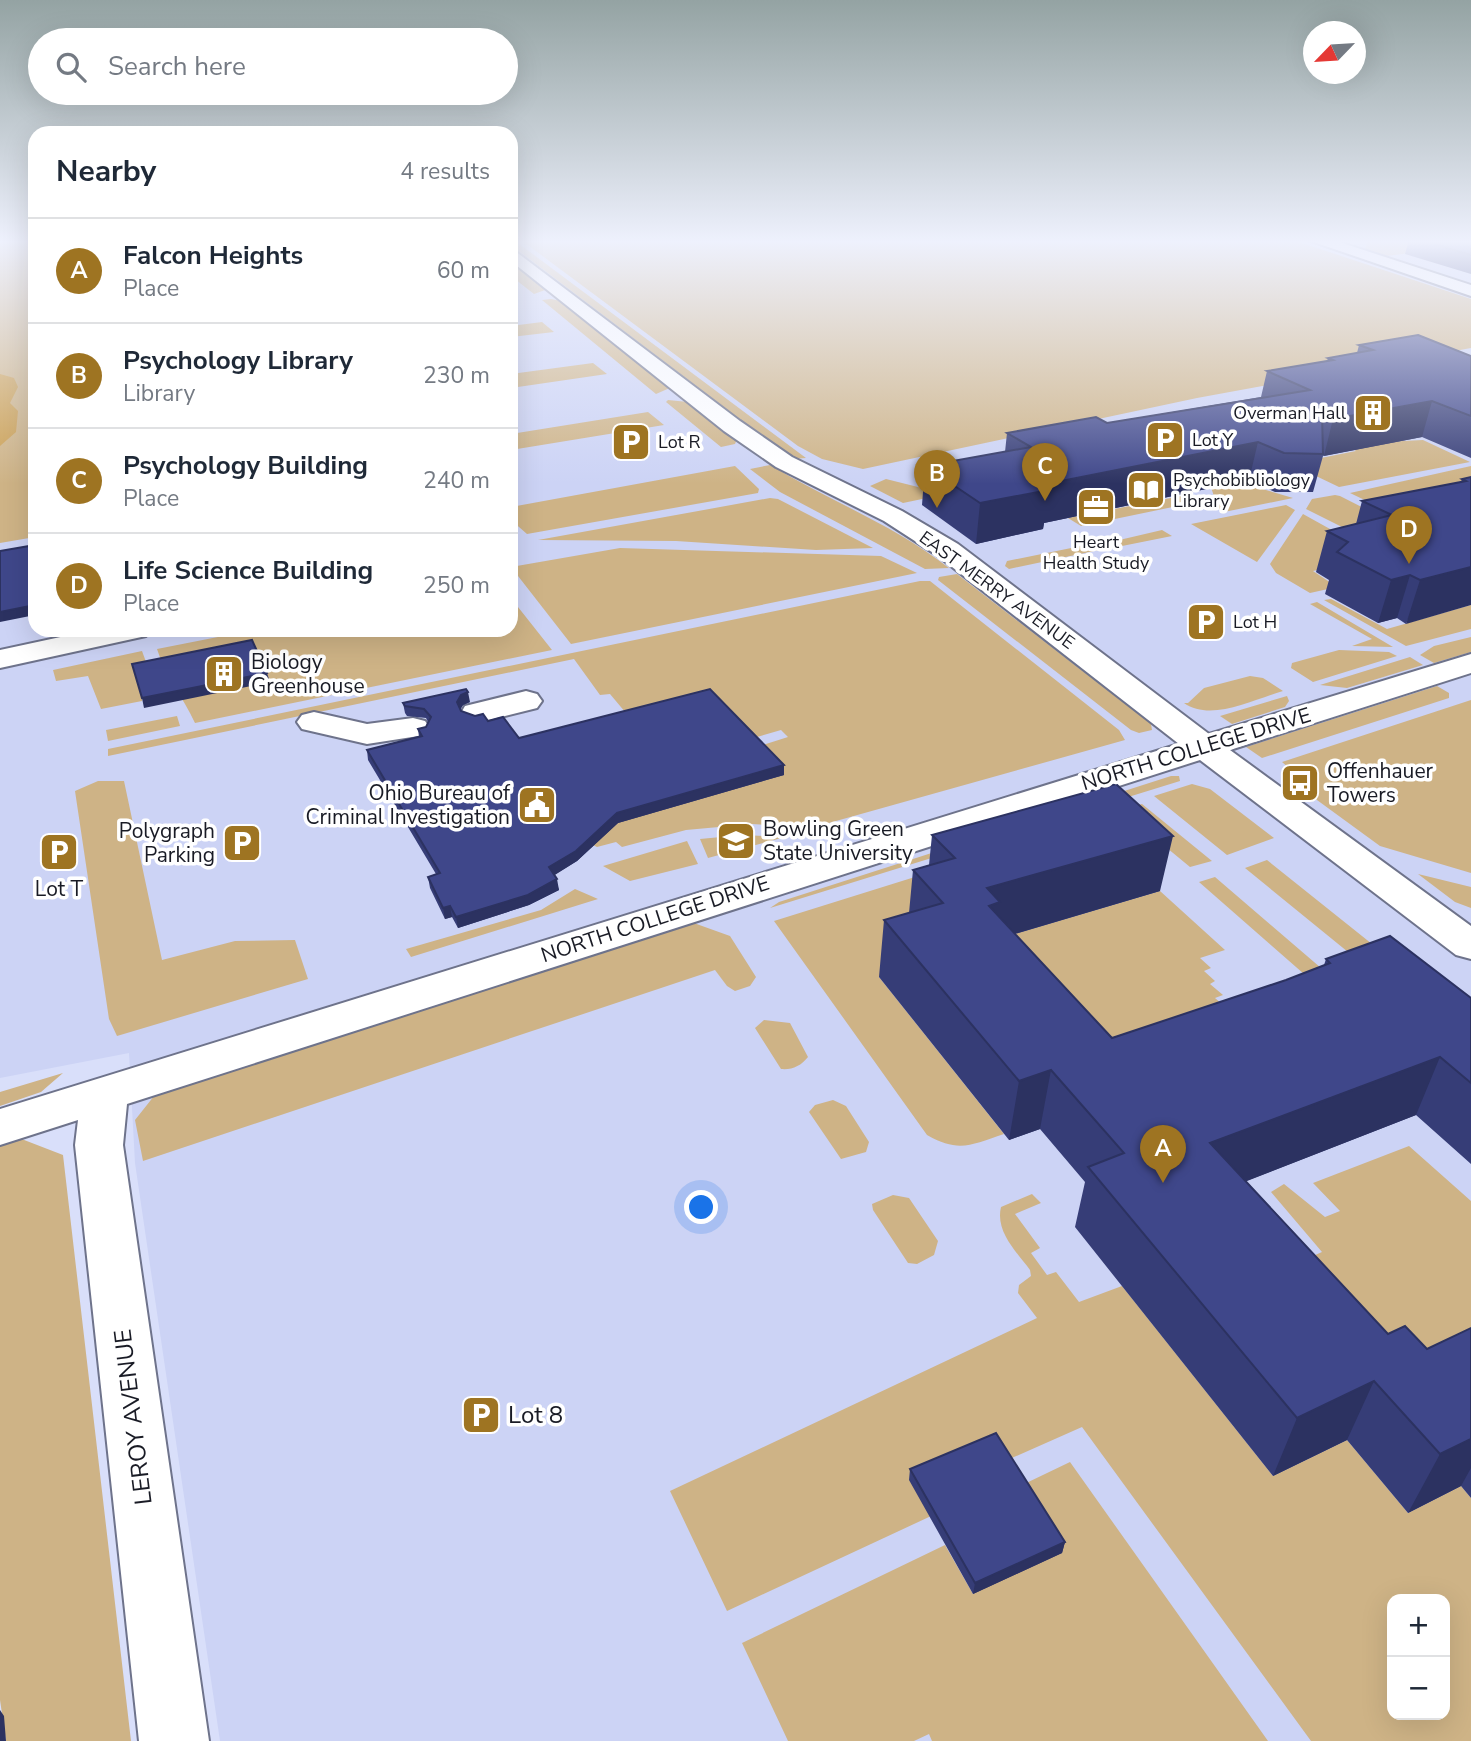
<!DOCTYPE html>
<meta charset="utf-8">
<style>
:root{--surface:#fff;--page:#f2f2f3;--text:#1f2937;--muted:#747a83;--line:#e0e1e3;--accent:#9e7422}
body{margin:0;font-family:"Nunito Sans",sans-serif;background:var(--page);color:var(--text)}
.controls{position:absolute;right:21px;bottom:21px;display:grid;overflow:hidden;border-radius:14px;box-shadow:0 7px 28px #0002}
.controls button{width:63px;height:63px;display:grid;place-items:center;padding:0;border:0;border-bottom:2px solid var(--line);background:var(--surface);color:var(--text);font:35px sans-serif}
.compass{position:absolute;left:1303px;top:21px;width:63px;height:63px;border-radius:50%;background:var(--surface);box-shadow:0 7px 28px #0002;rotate:245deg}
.you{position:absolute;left:702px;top:1208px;width:24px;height:24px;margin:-18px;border:5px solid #fff;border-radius:50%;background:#1a73e8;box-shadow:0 0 0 10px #1a73e833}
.badge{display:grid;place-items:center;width:46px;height:46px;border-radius:50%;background:var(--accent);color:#fff;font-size:23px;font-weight:700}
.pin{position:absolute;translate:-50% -58px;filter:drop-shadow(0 2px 4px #0008)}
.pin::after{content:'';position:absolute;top:37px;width:24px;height:21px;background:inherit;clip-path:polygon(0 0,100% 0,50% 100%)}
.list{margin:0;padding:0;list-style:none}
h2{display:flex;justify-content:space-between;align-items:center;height:91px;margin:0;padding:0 28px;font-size:30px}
h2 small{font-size:23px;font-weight:400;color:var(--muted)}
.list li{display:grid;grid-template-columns:46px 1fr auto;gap:21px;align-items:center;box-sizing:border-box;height:105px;padding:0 28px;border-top:2px solid var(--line)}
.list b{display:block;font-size:26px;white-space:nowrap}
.list p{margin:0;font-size:23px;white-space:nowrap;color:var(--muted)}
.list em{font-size:23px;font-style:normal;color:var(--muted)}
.icon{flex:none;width:38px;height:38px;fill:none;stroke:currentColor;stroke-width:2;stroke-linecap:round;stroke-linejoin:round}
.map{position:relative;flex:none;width:1471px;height:1741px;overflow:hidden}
.search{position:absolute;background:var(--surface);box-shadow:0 7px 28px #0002;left:28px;top:28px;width:490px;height:77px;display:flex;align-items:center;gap:18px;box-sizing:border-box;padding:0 24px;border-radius:38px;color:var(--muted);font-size:26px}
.panel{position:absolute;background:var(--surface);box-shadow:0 7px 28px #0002;left:28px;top:126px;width:490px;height:511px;border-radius:21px}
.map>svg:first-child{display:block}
.built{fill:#ccd3f5;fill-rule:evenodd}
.green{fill:#ceb386;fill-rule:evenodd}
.forest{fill:#cb9f51}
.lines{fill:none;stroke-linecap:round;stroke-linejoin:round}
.minor-casing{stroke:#6e738b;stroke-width:4}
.minor{fill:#fff;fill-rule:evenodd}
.wall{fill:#363d77}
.shaded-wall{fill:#2c3261}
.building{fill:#3f478a;stroke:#2c3261;stroke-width:2}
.labels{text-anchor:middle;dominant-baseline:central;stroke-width:7;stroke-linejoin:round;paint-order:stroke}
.far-poi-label{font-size:18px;fill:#191b25;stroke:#fff;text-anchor:start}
.far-street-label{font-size:18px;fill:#191b25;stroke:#fff}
.poi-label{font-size:21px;fill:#191b25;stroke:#fff;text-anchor:start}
.street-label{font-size:21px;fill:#191b25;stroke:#fff}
.near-poi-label{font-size:24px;fill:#191b25;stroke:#fff;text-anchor:start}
.near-street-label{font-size:24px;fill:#191b25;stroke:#fff}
</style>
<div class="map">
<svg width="1471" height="1741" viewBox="0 0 1471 1741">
<rect width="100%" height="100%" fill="#d9dffa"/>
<path class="built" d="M0 240H35V630H511V240H1471V1741H220L135 1163 129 1053 0 1078ZM1392 1599H1445V1715H1392Z"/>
<path class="green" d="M0 240H35V537L0 543Z
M511 240H514L806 458 792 459 511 245Z
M521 240H1293L1471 299V348L1197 398 863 469 822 459 798 446Z
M1368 240H1417L1419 252 1386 256 1365 249Z
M511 261 548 289 534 294 511 276Z
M551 299 561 301 672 387 656 394 542 300Z
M542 322 554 332 511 337V326Z
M593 363 607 374 511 388V374Z
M668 400 688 402 737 439 735 444 721 447 666 402Z
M648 412 664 425 511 450V434Z
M1423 440 1470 462 1339 487 1291 464 1356 451 1344 444Z
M770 465C830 501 894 525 949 568L925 569 780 492 750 469Z
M735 466 759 489 758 493 527 534 511 520V507Z
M1471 466V489L1419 526 1350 493Z
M1206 473 1246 481 1259 488 1293 498 1224 512 1210 504 1215 499Z
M886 479 946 494 903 503 870 486Z
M1335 495 1340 496 1407 530 1364 538 1306 509 1312 499Z
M1181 496 1192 503 1081 526 1068 518Z
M770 498 778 499 873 548 816 550 676 541 538 540Z
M1286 505 1295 510 1257 562 1191 524Z
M1303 514 1375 554 1372 557 1313 571 1337 587 1310 593 1276 573 1270 564Z
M1162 530 1172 536 1107 549 1098 545Z
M1086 545 1099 550 1009 569 1005 566 1007 561Z
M620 548 881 556 917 573 571 644 511 567Z
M957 574 1151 724 1152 730 1139 733 1131 730 938 580 939 577Z
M920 581H930L1119 730 1125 740 811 828 752 824 686 830 622 847 616 842 597 847 575 836 756 747 788 737 781 730 750 739 631 719 610 694 600 695 574 659 108 756V749Z
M1331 599 1387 629 1471 605V629L1406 646 1324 600Z
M1317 602 1393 647 1352 646 1372 639 1310 604Z
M518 607 552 650 195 723C183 697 165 676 157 649L228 635 227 630H511V608Z
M1471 637V652L1434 663 1420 655 1434 646Z
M1339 650 1389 652 1397 656 1313 682 1291 668 1292 663Z
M142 651 149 670 142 701 101 709 88 676 56 681 53 670Z
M1410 657 1423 665 1347 688 1320 685Z
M1250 676 1263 678 1283 691C1252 700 1211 722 1184 703H1188L1204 688Z
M1437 686 1449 693V698L1262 758 1246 747Z
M1287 696 1289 701 1285 707 1232 724 1220 716Z
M1471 700V873L1380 846 1306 792 1314 789 1282 762Z
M177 716 180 726 108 741 106 730Z
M1171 776H1179L1180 781 770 908 779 902Z
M98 781H124L162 960 235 941 295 940 308 979 117 1036 109 1019 75 791Z
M1192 784 1210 789 1274 838 1227 855 1154 796Z
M1142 804 1212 861 1190 867 1121 810Z
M1100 819 879 977 1004 1134C971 1145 959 1153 927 1135L774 921Z
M742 835 785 837 708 858 700 839Z
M687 841 698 864 630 881 603 866Z
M1267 860 1372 944 1348 952 1245 868Z
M1418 874 1471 887V908L1455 902Z
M1215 877 1321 968 1304 974 1199 882Z
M575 889 598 899 411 957 406 949 541 910Z
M1160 891 1225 950 1200 958 1211 968 1204 971 1215 981 1210 984 1223 995 1215 998 1232 1013 1099 1096 980 944Z
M691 922 730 936 756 977 750 986 735 991 727 986 715 970 143 1161 135 1120 158 1091Z
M764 1020 790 1023 808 1057C801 1066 792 1070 781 1069L755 1028Z
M63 1073 41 1092 0 1106V1092Z
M833 1100 846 1106 869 1142 866 1152 841 1159 809 1112 815 1105Z
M19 1138 63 1155 131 1741H6L0 1700V1144Z
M1409 1146 1471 1201V1373L1399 1408 1313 1256 1322 1252 1271 1192 1284 1184 1325 1217 1340 1211 1313 1183Z
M1032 1194 1041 1203 1015 1214 1040 1248 1031 1253 1047 1275 1056 1272 1079 1302 1122 1286 1273 1476 1347 1440 1408 1513 1461 1486 1471 1498V1741H1311L1082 1427 1005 1461 929 1517 727 1611 670 1491 1037 1318 1018 1293 1019 1285 1031 1276 1030 1270C1017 1252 995 1232 1001 1207ZM1392 1599H1445V1715H1392Z
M893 1195 909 1198 938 1241 934 1255 917 1264 908 1263 873 1210 872 1204Z
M1070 1462 1268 1741H932L929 1734 914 1741H788L742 1643 945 1545 973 1594 1020 1486Z"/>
<path class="forest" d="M0 374 14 378 18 387 10 403 18 411 16 432 0 446Z"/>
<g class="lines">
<g class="minor-casing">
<path id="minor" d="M1308 240H1333L1471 285V296Z
M511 248 740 421 792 457 902 511 958 544 1209 734 1471 654V673L1230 750 1471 926V959L1456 955 1200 760 127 1104 123 1145 209 1741H139L75 1145 78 1120 0 1145V1109L1179 744 938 556 884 521 776 467 724 431 511 261Z
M93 630H150L146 636 0 668V650Z
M526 691 537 694 542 701 537 708 477 723 465 720 461 713 465 706Z
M314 712 367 724 413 718 425 721 430 728 425 735 367 744 302 729 297 722 302 715Z"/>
</g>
<use href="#minor" class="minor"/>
</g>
<path class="wall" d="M1409 240H1471V274L1405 254Z
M1359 345 1471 356V458L1422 437 1323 456 1313 492H1275L1249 480 1044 523 1043 529 976 544 922 505 925 466 1005 452 1007 433 1107 423 1261 397 1267 371 1327 361 1328 358 1357 353Z
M1471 477 1406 624 1397 618 1378 623 1325 594 1329 580 1316 572 1327 531 1356 524 1362 501 1461 482 1462 479Z
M470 702 463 705 460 709 461 711 488 721 519 738 784 775 618 823 577 861 554 875 559 890 529 905 458 928 452 917 445 919 430 888 428 877 436 874 368 760 367 750 419 737 418 729 426 727 428 722 426 718 407 716 405 713 403 703Z
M932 835 1160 891 1015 934 1112 1038 1286 980 1324 965 1326 959 1471 998V1164L1416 1115 1246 1181 1388 1334 1427 1349 1471 1328V1498L1461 1486 1408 1513 1347 1440 1273 1476 1075 1227 1085 1182 1040 1129 1009 1140 879 977 884 920 909 913 913 870 929 865Z
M910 1469 1065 1542 1062 1553 973 1594 909 1480Z"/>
<path class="shaded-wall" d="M1432 401 1422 437 1324 456 1333 419Z
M1258 442 1249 480 1044 523 1043 529 976 544 980 503 1041 485Z
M1471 567V605L1406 624 1420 580Z
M1410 575 1397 618 1378 623 1391 580Z
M35 605V615L0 622V612Z
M267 673 270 682 144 708 142 698Z
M468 692 470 702 463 705 459 712 457 702 461 695Z
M784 765V775L618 823 577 861 550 878 549 867 617 813Z
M1173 836 1160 891 980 944 987 888Z
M557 879 559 890 529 905 458 928 456 917Z
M450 906 452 917 445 919 443 908Z
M1440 1057 1416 1115 1193 1202 1210 1143Z
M1051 1070 1040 1129 1009 1140 1019 1081Z
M1374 1381 1347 1440 1273 1476 1297 1418Z
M1471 1439V1468L1461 1486 1408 1513 1440 1454Z
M1065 1542 1062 1553 973 1594 975 1583Z
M0 1710 4 1716 6 1741H0Z"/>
<path class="building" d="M1421 240H1471V255Z
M1418 335 1471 356V416L1432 401 1333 419 1322 414 1323 454 1284 453 1258 442 1041 485 1049 490 980 503 925 466 1031 447 1007 433 1096 417 1107 423 1310 390 1267 371 1333 360 1328 358 1373 350 1359 345Z
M1471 477V567L1420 580 1410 575 1391 580 1337 552 1348 542 1327 531 1392 515 1362 501 1466 481 1462 479Z
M35 545V605L0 612V551Z
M252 640 267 673 142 698 132 664Z
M466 689 468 692 461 695 457 702 461 711 475 716 483 714 488 721 503 717 519 738 710 689 784 765 617 813 576 851 549 867 557 879 528 895 456 917 450 906 443 908 428 877 440 873 367 750 422 736 418 729 426 727 431 717 424 709 405 706 403 703Z
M1116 784 1173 836 987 888 1000 902 989 906 1112 1038 1286 980 1330 963 1326 959 1390 936 1471 998V1083L1440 1057 1210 1143 1388 1334 1405 1326 1427 1349 1471 1328V1439L1440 1454 1374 1381 1297 1418 1088 1167 1124 1153 1051 1070 1019 1081 884 920 943 903 913 870 955 858 932 835Z
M996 1433 1065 1542 975 1583 910 1469Z"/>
<linearGradient id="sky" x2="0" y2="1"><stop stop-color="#94a3a3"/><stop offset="0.5" stop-color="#eef1fd"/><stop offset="1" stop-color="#eef1fd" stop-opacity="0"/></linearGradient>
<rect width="1471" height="484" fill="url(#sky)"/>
<defs>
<g id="building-square" transform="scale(2.0125)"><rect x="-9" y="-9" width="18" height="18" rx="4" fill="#9e7422" stroke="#fff"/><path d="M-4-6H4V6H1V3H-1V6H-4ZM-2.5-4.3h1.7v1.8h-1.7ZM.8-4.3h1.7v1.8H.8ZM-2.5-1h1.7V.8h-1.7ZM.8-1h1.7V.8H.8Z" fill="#fff"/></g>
<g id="parking-square" transform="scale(2.0125)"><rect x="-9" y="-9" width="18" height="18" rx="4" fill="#9e7422" stroke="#fff"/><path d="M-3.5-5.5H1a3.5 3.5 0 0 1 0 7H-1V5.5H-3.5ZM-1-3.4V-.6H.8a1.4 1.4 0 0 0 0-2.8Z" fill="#fff"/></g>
<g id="library-square" transform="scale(2.0125)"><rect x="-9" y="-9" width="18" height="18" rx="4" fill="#9e7422" stroke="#fff"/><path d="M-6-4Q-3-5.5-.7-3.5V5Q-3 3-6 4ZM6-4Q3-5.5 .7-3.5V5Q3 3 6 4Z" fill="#fff"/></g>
<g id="office-square" transform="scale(2.0125)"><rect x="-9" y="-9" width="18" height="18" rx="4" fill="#9e7422" stroke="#fff"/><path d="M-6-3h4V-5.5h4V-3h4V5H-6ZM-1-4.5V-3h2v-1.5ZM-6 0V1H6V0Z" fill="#fff"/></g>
<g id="bus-square" transform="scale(2.0125)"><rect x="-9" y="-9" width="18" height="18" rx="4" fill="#9e7422" stroke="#fff"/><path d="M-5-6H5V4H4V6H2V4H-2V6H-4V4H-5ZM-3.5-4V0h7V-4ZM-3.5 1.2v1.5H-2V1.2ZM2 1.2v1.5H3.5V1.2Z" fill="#fff"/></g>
<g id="civic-square" transform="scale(2.0125)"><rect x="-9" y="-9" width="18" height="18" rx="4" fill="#9e7422" stroke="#fff"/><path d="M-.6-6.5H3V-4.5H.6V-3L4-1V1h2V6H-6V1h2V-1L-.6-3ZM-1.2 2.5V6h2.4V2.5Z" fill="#fff"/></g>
<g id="university-square" transform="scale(2.0125)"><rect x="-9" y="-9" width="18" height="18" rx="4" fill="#9e7422" stroke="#fff"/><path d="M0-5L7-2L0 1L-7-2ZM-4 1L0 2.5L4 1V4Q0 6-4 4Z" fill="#fff"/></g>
</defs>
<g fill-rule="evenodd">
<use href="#building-square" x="1373" y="413"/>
<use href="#parking-square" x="1165" y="440"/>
<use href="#parking-square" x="631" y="442"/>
<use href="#library-square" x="1146" y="490"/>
<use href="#office-square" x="1096" y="507"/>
<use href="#parking-square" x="1206" y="622"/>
<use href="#building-square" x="224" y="674"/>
<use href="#bus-square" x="1300" y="783"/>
<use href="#civic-square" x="537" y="805"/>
<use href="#university-square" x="736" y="841"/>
<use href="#parking-square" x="242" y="843"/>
<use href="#parking-square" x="59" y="852"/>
<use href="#parking-square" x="481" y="1415"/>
</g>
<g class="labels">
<g class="far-poi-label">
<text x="1346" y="413" text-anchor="end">Overman Hall</text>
<text x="1192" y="440">Lot Y</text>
<text x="658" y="442">Lot R</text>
<text x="1173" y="480">Psychobibliology<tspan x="1173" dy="21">Library</tspan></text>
<text x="1096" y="542" text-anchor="middle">Heart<tspan x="1096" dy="21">Health Study</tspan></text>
<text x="1233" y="622">Lot H</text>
</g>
<g class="far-street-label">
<text transform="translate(997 590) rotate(36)">EAST MERRY AVENUE</text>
</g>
<g class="poi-label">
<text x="251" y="662">Biology<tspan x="251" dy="24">Greenhouse</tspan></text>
<text x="1327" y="771">Offenhauer<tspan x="1327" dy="24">Towers</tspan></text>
<text x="510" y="793" text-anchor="end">Ohio Bureau of<tspan x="510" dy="24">Criminal Investigation</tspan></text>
<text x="763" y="829">Bowling Green<tspan x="763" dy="24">State University</tspan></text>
<text x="215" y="831" text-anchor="end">Polygraph<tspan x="215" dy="24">Parking</tspan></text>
<text x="59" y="889" text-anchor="middle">Lot T</text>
</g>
<g class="street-label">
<text transform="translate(1196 749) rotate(-17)">NORTH COLLEGE DRIVE</text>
<text transform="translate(655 919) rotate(-18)">NORTH COLLEGE DRIVE</text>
</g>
<g class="near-poi-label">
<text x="508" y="1415">Lot 8</text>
</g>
<g class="near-street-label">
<text transform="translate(133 1417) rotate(-97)">LEROY AVENUE</text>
</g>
</g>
</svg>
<div class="controls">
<button>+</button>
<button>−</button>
</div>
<svg class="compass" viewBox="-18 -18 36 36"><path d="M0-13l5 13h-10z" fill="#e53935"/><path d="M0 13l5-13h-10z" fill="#747a83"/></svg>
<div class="you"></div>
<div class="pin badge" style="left:1163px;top:1183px">A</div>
<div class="pin badge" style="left:937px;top:508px">B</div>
<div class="pin badge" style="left:1045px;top:501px">C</div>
<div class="pin badge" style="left:1409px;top:564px">D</div>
<div class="search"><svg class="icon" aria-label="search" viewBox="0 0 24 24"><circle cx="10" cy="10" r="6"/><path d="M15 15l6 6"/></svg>Search here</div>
<section class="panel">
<h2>Nearby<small>4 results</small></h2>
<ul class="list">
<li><span class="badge">A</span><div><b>Falcon Heights</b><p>Place</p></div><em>60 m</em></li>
<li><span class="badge">B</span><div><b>Psychology Library</b><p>Library</p></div><em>230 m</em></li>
<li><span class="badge">C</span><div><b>Psychology Building</b><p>Place</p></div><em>240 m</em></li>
<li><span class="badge">D</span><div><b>Life Science Building</b><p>Place</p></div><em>250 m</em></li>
</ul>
</section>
</div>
